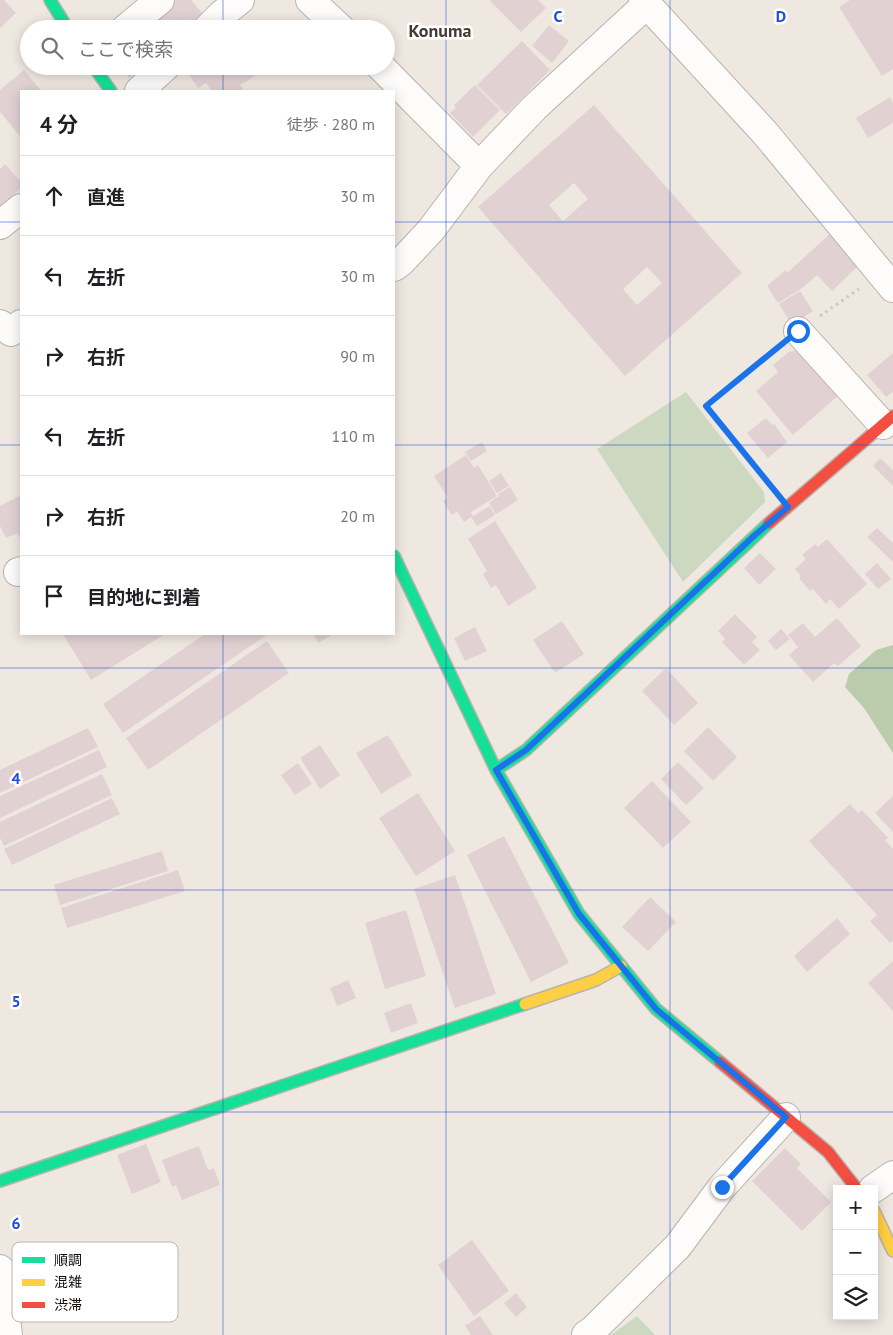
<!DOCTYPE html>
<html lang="ja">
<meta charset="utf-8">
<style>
:root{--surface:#fff;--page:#f2f2f2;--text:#202124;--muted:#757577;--line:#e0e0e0}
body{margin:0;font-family:"PT Sans","Noto Sans JP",sans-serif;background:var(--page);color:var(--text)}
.controls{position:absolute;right:15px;bottom:15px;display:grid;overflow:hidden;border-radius:0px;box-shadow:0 2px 12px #0003}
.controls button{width:45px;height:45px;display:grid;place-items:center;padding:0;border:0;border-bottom:1px solid var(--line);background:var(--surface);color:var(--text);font:25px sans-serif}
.stop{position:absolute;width:15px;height:15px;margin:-11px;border:4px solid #1a73e8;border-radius:50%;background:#fff}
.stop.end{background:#1a73e8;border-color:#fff;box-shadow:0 1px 5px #0008}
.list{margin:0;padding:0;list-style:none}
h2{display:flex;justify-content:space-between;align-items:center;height:65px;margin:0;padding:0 20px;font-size:21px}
h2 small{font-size:16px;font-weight:400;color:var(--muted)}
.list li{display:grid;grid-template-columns:32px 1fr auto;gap:15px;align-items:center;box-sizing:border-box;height:80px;padding:0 20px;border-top:1px solid var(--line)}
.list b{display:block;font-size:19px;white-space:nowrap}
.list em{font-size:16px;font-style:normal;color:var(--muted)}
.icon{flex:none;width:28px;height:28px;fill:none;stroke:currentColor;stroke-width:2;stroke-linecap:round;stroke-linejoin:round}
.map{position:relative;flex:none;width:893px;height:1335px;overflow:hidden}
.search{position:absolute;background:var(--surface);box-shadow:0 2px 12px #0003;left:20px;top:20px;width:375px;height:55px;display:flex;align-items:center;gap:12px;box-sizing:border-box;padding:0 18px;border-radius:28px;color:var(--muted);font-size:19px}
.panel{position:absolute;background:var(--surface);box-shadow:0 2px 12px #0003;left:20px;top:90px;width:375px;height:545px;border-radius:0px}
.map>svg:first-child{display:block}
.green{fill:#cdd8c0}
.forest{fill:#bbccac}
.building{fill:#e1d1d3;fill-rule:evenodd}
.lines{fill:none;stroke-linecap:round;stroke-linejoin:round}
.street-casing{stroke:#b9b3ad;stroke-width:30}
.fast-casing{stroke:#b9b3ad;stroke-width:14}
.slow-casing{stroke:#b9b3ad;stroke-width:14}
.jam-casing{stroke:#b9b3ad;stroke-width:14}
.path{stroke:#cac8c6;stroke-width:3;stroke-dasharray:2.5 4;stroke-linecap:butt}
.street{stroke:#fdfcfa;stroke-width:28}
.fast{stroke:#16e098;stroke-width:11}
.slow{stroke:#ffcf43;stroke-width:11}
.jam{stroke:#f24e42;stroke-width:11}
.route{stroke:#1a73e8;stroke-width:6}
.grid{fill:none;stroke:#1d4ed8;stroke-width:1;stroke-opacity:0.55}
.labels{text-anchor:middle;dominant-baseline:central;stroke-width:5;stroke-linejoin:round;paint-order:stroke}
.quarter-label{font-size:18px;font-weight:bold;fill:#453a31;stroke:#fff}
.key{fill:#fff;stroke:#b8b6b5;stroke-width:1}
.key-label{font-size:14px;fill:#120d09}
.grid-label{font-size:16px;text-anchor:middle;font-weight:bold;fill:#1d4ed8;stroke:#fff;stroke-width:5;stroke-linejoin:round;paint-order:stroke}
</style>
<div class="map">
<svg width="893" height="1335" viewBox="0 0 893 1335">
<rect width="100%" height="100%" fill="#efe8e1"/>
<path class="green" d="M686 392 764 492 765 502 683 582 597 449Z
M637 1316 655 1335H611Z"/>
<path class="forest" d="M893 645V753L864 708 845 687 849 674 876 650Z"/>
<path class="building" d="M0 0H4L16 13 0 28Z
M176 0H191L203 14 186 29H153L149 24Z
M491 0H538L546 8 521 32 490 1Z
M850 0H893V69L882 76 839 7Z
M549 25 569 41 552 63 532 46Z
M522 41 550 70 506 114 477 85Z
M121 66H147L129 78Z
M191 66H248L255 76 240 85 243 89 240 91H212L206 83 198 88 186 70Z
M24 70 41 91H21V135L20 136 0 112V90Z
M475 85 500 110 473 137 450 113 456 108 454 105Z
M890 97 893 103V123L868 138 856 118Z
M594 105 742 273 625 376 478 207ZM574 183 588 199 563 221 549 205ZM647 267 662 283 637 305 623 289Z
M5 164 21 182V188L0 207V169Z
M831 233 860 264 832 291 817 275 801 289 778 303 767 286 786 270 787 273Z
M800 291 813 311 792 325 779 304Z
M794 350 802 355 839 395 793 435 756 391 778 372 773 365 790 351 792 352Z
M893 353V392L886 397 867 375Z
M766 418 772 425 774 424 787 442 768 458 747 433Z
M482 442 487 451 471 461 465 452Z
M466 455 474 468 478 465 497 496 471 512 473 516 490 506 495 515 477 526 471 517 464 522 457 511 452 515 443 501 448 498 434 476Z
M880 458 893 470V486L873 466Z
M501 473 509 486 497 493 489 481Z
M510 487 518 500 496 514 489 503 499 496 498 494Z
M21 495V541L17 533 6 538 0 526V506Z
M495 521 537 588 508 606 496 585 491 588 483 574 487 571 468 539Z
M877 528 893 543V562L867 537Z
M827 539 867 584 839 609 830 599 826 604 813 589 810 591 799 578 801 576 795 569 806 559 802 555 815 544 818 547Z
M760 553 776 569 759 585 744 568Z
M877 563 891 579 878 589 865 574Z
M735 614 757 637 752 642 760 650 744 665 722 642 725 639 718 631Z
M837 618 861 646 838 666 834 663 813 682 789 655 798 647 788 635 803 623 815 637Z
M562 621 584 654 555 673 533 640Z
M475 627 487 651 465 661 454 638Z
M781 629 790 639 776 650 768 641Z
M63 634H165L91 680Z
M205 634H268L123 733 103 704Z
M313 634H334L318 643Z
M267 641 289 673 148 770 126 738Z
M666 668 698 703 674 725 642 691Z
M708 727 737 757 713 781 684 751Z
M88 728 98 747 0 793V770Z
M388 735 412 775 381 794 356 753Z
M320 745 340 775 320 789 300 758Z
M99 750 107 767 0 818V796Z
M678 762 704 788 686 805 661 779Z
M298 763 312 784 295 795 281 775Z
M102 774 112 795 4 846 0 838V822Z
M652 781 691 822 663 848 624 808Z
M418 793 455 851 416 876 379 818Z
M893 796V832L875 813Z
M112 798 120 814 12 865 4 849Z
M850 804 858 813 862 810 888 838 885 840 893 849V941L890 943 870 921 877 915 809 841Z
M504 836 569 963 531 982 467 855Z
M162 851 168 871 60 905 54 885Z
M178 870 185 891 67 928 61 908Z
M455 875 496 994 455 1008 414 889Z
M650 897 676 922 648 951 622 927Z
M406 910 426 976 385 989 365 923Z
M837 918 850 934 807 972 794 956Z
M893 961V1011L868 983Z
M348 980 356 998 337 1006 330 988Z
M411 1003 418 1023 391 1033 384 1013Z
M146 1144 161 1182 132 1194 117 1155Z
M199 1146 208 1170 214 1168 220 1185 182 1200 176 1185 172 1187 162 1160Z
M785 1148 801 1164 797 1168 831 1202 802 1231 752 1181Z
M472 1240 509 1291 474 1316 438 1265Z
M516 1293 527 1307 516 1317 504 1303Z
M480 1316 493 1335H471L465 1326Z"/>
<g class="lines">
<g class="street-casing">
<path id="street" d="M310 0 341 29
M643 0 765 133 893 288
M125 29 160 0
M207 29 221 15 240 0
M380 66 479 166
M139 91 166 66
M0 225 21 208
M394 267 401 262 431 230 479 166 534 108 647 4
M0 324 11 332 21 324
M798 331 883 425
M18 572 21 571
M873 1189 893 1175
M0 1269 8 1335
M586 1335 593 1330 678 1246 722 1187 786 1117"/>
</g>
<g class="fast-casing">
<path id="fast" d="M50 0 68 29
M93 66 111 91
M394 556 496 770 579 914 656 1009 720 1062
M496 770 526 750 769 523
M0 1181 525 1004"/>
</g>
<g class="slow-casing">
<path id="slow" d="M525 1004 596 980 621 966
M874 1211 893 1251"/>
</g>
<g class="jam-casing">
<path id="jam" d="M769 523 893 416
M720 1062 828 1152 857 1189"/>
</g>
<path class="path" d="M820 316 859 289
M770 485 706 406 776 349"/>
<use href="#street" class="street"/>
<use href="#fast" class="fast"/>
<use href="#slow" class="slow"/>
<use href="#jam" class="jam"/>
</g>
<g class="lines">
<path class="route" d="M722 1187 786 1117 656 1009 579 914 496 770 526 750 755 535 788 507 706 406 798 331"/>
</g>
<path class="grid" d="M223 0V29M446 0V1335M670 0V1335M223 66V91M0 222H21M394 222H893M0 445H21M394 445H893M223 634V1335M0 668H893M0 890H893M0 1112H893"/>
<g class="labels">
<g class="quarter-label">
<text x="440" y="30">Konuma</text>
</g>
</g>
<rect x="12" y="1242" width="166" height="80" rx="8" class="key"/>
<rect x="22" y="1257" width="23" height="6" fill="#16e098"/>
<rect x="22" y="1279" width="23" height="7" fill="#ffcf43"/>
<rect x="22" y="1302" width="23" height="6" fill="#f24e42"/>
<g class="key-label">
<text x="54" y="1265">順調</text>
<text x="54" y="1287">混雑</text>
<text x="54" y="1310">渋滞</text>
</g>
<g class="grid-label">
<text x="558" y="22">C</text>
<text x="781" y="22">D</text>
<text x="16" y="784">4</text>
<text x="16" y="1007">5</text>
<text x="16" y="1229">6</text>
</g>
</svg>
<div class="controls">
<button>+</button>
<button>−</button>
<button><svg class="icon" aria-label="layers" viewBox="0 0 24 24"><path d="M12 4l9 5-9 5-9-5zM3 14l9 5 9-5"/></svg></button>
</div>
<div class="stop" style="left:798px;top:331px"></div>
<div class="stop end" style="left:722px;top:1187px"></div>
<div class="search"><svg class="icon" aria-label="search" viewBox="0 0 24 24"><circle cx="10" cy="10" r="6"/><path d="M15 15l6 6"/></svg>ここで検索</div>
<section class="panel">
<h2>4 分<small>徒歩 · 280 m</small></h2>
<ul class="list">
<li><svg class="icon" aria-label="ahead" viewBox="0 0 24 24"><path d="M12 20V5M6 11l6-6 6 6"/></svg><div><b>直進</b></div><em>30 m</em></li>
<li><svg class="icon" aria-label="left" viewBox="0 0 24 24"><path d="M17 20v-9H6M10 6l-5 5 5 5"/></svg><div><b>左折</b></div><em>30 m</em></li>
<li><svg class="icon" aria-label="right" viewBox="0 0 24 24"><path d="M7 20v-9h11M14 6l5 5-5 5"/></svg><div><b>右折</b></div><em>90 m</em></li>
<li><svg class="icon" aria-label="left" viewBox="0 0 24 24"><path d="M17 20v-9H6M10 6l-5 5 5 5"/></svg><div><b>左折</b></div><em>110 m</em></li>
<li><svg class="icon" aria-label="right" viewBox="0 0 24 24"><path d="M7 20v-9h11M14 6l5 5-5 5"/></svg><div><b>右折</b></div><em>20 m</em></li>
<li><svg class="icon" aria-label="arrive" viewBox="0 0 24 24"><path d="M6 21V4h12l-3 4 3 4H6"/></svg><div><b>目的地に到着</b></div></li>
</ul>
</section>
</div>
